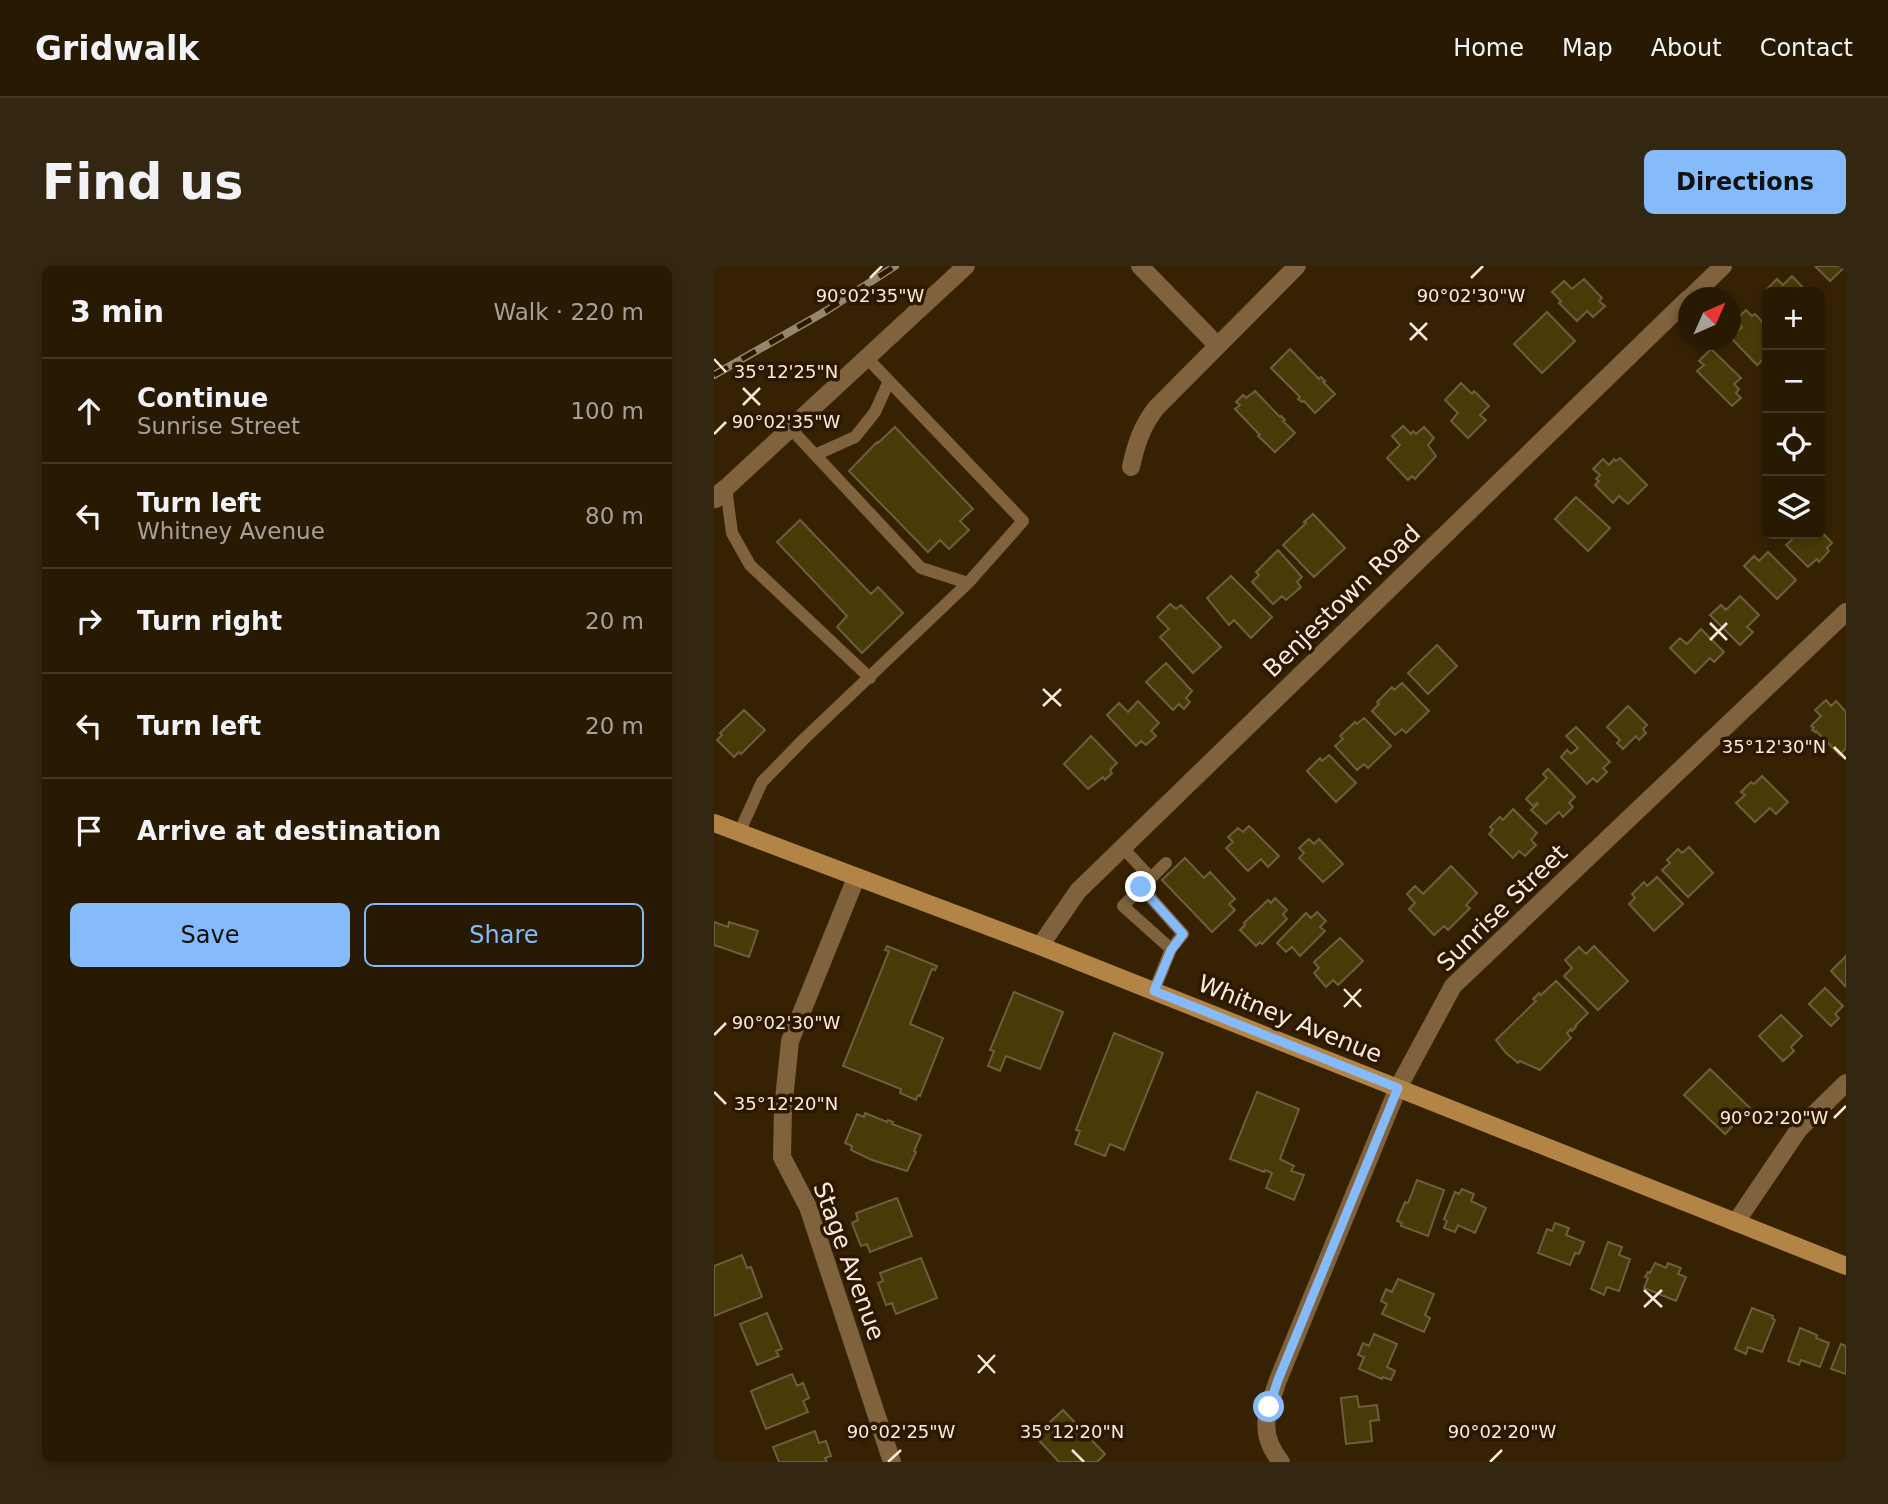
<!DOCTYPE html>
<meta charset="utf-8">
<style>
:root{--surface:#281a02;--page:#342711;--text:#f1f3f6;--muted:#a5a199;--line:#443824;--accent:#85bbfb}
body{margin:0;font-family:"DejaVu Sans",sans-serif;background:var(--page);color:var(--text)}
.controls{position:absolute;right:21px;top:21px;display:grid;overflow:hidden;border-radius:10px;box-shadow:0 4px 10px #0003}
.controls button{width:63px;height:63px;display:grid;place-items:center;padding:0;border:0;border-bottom:2px solid var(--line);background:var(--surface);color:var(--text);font:35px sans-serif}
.compass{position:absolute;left:964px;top:21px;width:63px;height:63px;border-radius:50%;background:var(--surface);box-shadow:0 4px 10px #0003;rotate:45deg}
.stop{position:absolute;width:21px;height:21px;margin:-16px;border:5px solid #85bbfb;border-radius:50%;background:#fff}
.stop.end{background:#85bbfb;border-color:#fff;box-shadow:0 2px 7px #0008}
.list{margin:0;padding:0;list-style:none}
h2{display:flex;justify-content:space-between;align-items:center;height:91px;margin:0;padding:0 28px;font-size:30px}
h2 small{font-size:23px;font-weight:400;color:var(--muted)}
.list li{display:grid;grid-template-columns:46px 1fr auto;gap:21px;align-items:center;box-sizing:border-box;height:105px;padding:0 28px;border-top:2px solid var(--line)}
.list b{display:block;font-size:26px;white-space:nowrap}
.list p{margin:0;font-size:23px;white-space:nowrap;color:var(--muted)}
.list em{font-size:23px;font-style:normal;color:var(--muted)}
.actions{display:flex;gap:14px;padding:21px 28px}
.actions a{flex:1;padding:16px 0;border:2px solid var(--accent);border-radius:10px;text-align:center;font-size:24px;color:var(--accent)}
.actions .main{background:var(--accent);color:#111}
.icon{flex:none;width:38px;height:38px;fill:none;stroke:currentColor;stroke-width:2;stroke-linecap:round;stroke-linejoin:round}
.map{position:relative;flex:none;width:1132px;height:1196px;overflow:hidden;border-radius:10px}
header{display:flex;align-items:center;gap:42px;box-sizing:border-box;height:98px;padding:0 35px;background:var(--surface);border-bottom:2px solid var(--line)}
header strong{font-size:33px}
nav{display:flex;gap:38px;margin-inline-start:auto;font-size:24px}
.intro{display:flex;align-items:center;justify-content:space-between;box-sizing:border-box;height:168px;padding:0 42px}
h1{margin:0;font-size:49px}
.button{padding:18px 32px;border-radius:10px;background:var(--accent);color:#111;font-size:24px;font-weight:700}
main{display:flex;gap:42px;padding:0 42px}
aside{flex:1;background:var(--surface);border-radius:10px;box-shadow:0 4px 10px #0003}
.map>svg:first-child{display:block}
.building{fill:#483b07;stroke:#6b603d;stroke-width:2}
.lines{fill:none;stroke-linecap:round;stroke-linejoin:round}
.service{stroke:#80633d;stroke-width:12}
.minor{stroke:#80633d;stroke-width:18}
.tertiary{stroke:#80633d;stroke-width:18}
.secondary{stroke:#b28445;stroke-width:18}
.rail-casing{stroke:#97866e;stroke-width:8}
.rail{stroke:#2c1800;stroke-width:5;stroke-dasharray:16;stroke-linecap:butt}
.route{stroke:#85bbfb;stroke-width:9}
.ticks{fill:none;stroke:#f9ebdb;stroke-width:2.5}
.labels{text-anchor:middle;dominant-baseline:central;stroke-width:7;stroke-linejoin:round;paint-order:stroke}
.street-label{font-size:24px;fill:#f9ebdb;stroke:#2c1800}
.ticks-label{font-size:18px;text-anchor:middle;fill:#f9ebdb;stroke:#2c1800;stroke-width:7;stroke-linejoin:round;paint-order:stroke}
</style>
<header>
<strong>Gridwalk</strong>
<nav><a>Home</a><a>Map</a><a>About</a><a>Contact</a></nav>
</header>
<div class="intro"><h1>Find us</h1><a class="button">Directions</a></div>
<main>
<aside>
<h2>3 min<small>Walk · 220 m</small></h2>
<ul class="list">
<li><svg class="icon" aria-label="ahead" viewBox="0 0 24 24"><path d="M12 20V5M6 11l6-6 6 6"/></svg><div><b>Continue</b><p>Sunrise Street</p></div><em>100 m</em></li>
<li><svg class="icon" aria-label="left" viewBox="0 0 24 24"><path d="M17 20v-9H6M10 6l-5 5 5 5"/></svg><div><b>Turn left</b><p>Whitney Avenue</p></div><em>80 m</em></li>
<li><svg class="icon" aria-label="right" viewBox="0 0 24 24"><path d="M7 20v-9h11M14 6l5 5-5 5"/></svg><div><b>Turn right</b></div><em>20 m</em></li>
<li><svg class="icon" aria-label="left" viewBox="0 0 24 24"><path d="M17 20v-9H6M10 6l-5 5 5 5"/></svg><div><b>Turn left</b></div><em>20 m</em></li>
<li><svg class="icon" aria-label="arrive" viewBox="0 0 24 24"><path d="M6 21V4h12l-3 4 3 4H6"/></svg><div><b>Arrive at destination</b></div></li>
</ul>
<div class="actions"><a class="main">Save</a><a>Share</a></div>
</aside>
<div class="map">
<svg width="1132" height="1196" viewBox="0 0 1132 1196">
<rect width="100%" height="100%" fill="#362203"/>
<path class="building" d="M1101 0H1132L1116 15Z
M1078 10 1093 26H1056L1053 23 1063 13 1069 19Z
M870 13 888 32 885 35 891 40 879 51 873 45 863 55 845 37 847 35 838 26 850 15 858 23Z
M1032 44 1038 50 1041 48 1053 61V90L1043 99 1017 72 1028 61 1021 55Z
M833 46 861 75 828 107 800 78Z
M576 83 605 113 607 111 611 115 609 116 621 128 601 147 590 135 588 136 584 133 586 131 557 102Z
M997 83 1027 112 1020 118 1025 123 1022 127 1027 132 1018 140 983 105 990 99 985 95Z
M747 117 758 128 760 125 775 140 766 149 772 154 754 172 737 155 744 147 731 134Z
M541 125 566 151 567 150 571 154 569 155 581 167 561 186 544 170 546 169 521 143 526 139 522 136 529 129 532 132Z
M689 160 697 168 699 165 702 168 710 161 720 172 714 179 722 190 701 213 698 210 694 214 673 192 686 179 678 170Z
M181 161 259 243 246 255 255 264 235 283 226 274 214 286 135 205 163 176 164 177Z
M906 192 933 219 914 238 905 230 899 237 881 219 885 215 882 213 886 209 879 203 889 193 895 199 900 193 902 195Z
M862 231 896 262 874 285 841 253Z
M599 248 631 282 600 311 569 279 592 257 590 256Z
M86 254 157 328 164 321 189 347 148 387 123 361 133 350 63 276Z
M1106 264 1118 277 1113 282 1115 285 1105 296 1103 293 1094 301 1072 279 1084 268H1106Z
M564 284 588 311 583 316 587 321 572 334 568 330 559 338 538 316 545 309 542 306Z
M1054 286 1082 314 1063 333 1030 300 1040 290 1045 295Z
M517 310 558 351 537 372 520 354 515 359 493 332Z
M1026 330 1045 349 1033 361 1039 366 1026 379 996 349 1007 339 1012 344Z
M456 338 462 343 467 339 507 381 479 407 446 371 455 363 443 351Z
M987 363 1010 386 1000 396 996 392 981 407 956 382 966 372 973 378Z
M723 379 743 400 714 428 694 407Z
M452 397 478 425 472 432 476 436 470 443 465 438 459 444 432 416Z
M688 417 715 445 692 467 688 463 681 469 658 445 665 438 663 436 678 421 680 424Z
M1112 434 1117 440 1122 435 1132 446V482L1126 489 1102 465 1101 466 1098 464 1100 462 1097 460 1107 450 1101 444Z
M424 435 445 457 437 465 442 470 432 479 427 475 422 480 393 449 405 437 414 446Z
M914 440 933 459 929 463 932 467 925 474 922 470 909 483 903 477 906 474 893 461Z
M30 444 51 464 27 488 25 486 20 491 3 474 8 469 6 467Z
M650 452 677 480 654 502 650 498 643 504 621 480 629 473 626 470 641 456 643 458Z
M862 461 896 496 889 502 893 506 883 516 879 512 873 518 847 491 853 484 857 488 864 482 852 470Z
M377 470 403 497 396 504 398 507 391 514 389 511 374 523 350 498Z
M615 489 642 517 622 536 593 505 606 492 608 495Z
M834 503 861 531 855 537 859 541 849 551 845 546 832 558 817 544 824 538 823 537 819 540 812 533 833 512 829 508Z
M1048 510 1074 536 1062 548 1056 542 1041 556 1022 537 1031 529 1027 526 1037 516 1040 518Z
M799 543 823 567 817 574 822 579 811 590 805 585 799 592 775 568 779 564 776 561 786 551 789 554Z
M535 560 565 590 554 601 547 593 534 605 512 582 519 576 514 571 524 562 529 566Z
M595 573 600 578 605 573 629 598 609 616 585 592 590 587 585 582Z
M975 581 999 607 974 631 948 604 956 597 953 594 964 583 968 587Z
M471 592 490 612 496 606 521 633 515 638 521 644 498 666 448 614Z
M737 600 763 627 752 639 756 642 734 664 730 660 720 669 695 643 701 637 693 628 701 620 709 628Z
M943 611 969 638 940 665 915 638 921 632 918 628 930 616 933 620Z
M561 632 573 644 569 648 573 653 548 678 546 676 542 680 526 664 531 659 530 657 554 634 557 637Z
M603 646 612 655 606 661 611 665 586 690 578 681 572 686 563 677 592 647 597 652Z
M0 656 14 661 15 656 44 665 35 691 0 679Z
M626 672 649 695 624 719 619 714 612 721 600 707 605 702 600 696Z
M173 680 223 700 221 704 218 703 196 758 229 772 206 830 204 829 202 834 186 827 187 823 129 800 175 685 171 684Z
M880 680 914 715 884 744 850 710 858 702 851 694 865 681 872 688Z
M1132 690V721L1117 705Z
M842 715 874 747 861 760 862 761 858 765 857 763 853 767 857 772 826 804 806 795 804 797 792 787 782 774 822 735 819 733 825 727 827 729Z
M1111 722 1129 740 1121 748 1125 752 1117 760 1095 738Z
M300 726 349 746 326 803 292 790 286 805 274 800 280 785 276 784Z
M1067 749 1088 770 1077 781 1080 785 1069 795 1045 770Z
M400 767 449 787 410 884 396 878 391 890 361 878 366 865 362 864Z
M996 803 1036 842 1011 868 970 829Z
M543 826 585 843 566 893 580 900 577 905 590 909 580 934 552 922 558 907 551 904 550 906 516 893Z
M151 847 173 856 174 854 179 856 178 858 207 869 200 885 202 886 193 905 158 894 137 884 138 880 131 877 143 848 150 851Z
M703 914 730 924 714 970 687 960 688 957 683 955 691 936 694 937Z
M748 923 760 928 757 935 772 942 761 967 744 959 741 966 730 962 733 955 730 953 741 926 745 928Z
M183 932 198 970 156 986 153 978 147 980 138 957 144 954 142 947Z
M841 957 855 962 852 969 870 976 865 988 861 987 856 999 824 987 833 963 838 965Z
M894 976 908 981 905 989 916 993 905 1025 893 1021 890 1029 877 1023Z
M28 989 33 1002 37 1001 48 1031 0 1050V1000Z
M207 992 223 1032 182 1048 178 1037 172 1039 164 1017 169 1015 166 1007Z
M941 997 952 1002 954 997 967 1002 964 1008 972 1011 962 1035 930 1022 934 1012 931 1011 934 1006 936 1007Z
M684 1013 720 1028 711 1049 716 1052 710 1066 668 1048 673 1038 667 1035 672 1023 678 1026Z
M1038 1042 1059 1050 1058 1052 1061 1054 1048 1086 1034 1081 1032 1088 1021 1083Z
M53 1047 68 1083 62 1085 65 1090 43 1099 26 1058Z
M1086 1062 1103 1069 1102 1072 1115 1077 1106 1101 1087 1094 1085 1099 1074 1095Z
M660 1068 683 1078 673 1101 681 1105 677 1114 669 1111 668 1113 645 1103 650 1091 644 1089 649 1077 655 1080Z
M1127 1078 1132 1080V1108L1117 1103Z
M78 1108 83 1120 89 1117 95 1132 89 1135 94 1146 52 1163 37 1125Z
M643 1130 645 1141 663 1139 665 1154 656 1155 658 1175 632 1178 627 1132Z
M349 1144 391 1188 383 1196H345L321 1170Z
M101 1165 105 1177 112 1175 117 1190 111 1192 113 1196H65L59 1181Z"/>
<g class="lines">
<path class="service" d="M76 162 207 302 254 317
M101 189 141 171 161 146 175 115
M12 222 18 267 36 299 156 412
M25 567 48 516 91 472 254 317 309 255 152 91
M409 582 436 611
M452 597 409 640 457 683
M427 621 469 668 457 683 440 725"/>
<path class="minor" d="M426 0 503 79
M976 32 1009 0
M417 201C422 178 428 160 442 142L583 0
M2 233 12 222 252 0
M142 612 76 775 69 843 68 891 94 941 178 1196
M326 680 364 625 974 33
M1022 956 1085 863 1132 817
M567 1196C543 1166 553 1147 564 1114L684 822 739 720 1132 346"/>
<path class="tertiary" d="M0 231 12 222"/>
<path class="secondary" d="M0 557 326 680 1132 1000"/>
<g class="rail-casing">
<path id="rail" d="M0 109 112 45 181 0"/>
</g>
<use href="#rail" class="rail"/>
</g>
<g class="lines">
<path class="route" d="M427 621 469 668 457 684 440 725 684 822 564 1114 555 1141"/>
</g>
<path class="ticks" d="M156 12 168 0M757 12 769 0M696 57 713 74M696 74 713 57M0 93 12 106M29 122 46 139M29 139 46 122M0 168 12 156M996 357 1013 374M996 374 1013 357M329 423 347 440M329 440 347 423M1120 481 1132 493M630 723 647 741M630 741 647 723M0 769 12 757M0 826 12 838M1120 852 1132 840M930 1024 948 1041M930 1041 948 1024M264 1089 281 1107M264 1107 281 1089M358 1184 370 1196M174 1196 187 1184M776 1196 788 1184"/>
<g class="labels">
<g class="street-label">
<text transform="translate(628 335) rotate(-44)">Benjestown Road</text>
<text transform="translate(788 642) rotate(-44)">Sunrise Street</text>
<text transform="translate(576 753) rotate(22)">Whitney Avenue</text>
<text transform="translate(135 995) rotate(70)">Stage Avenue</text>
</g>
</g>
<g class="ticks-label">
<text x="156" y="36">90°02'35"W</text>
<text x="757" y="36">90°02'30"W</text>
<text x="72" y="112">35°12'25"N</text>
<text x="72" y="162">90°02'35"W</text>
<text x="1060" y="487">35°12'30"N</text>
<text x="72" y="763">90°02'30"W</text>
<text x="72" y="844">35°12'20"N</text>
<text x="1060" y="858">90°02'20"W</text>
<text x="788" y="1172">90°02'20"W</text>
<text x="187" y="1172">90°02'25"W</text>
<text x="358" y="1172">35°12'20"N</text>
</g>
</svg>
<div class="controls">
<button>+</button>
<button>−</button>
<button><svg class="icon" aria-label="locate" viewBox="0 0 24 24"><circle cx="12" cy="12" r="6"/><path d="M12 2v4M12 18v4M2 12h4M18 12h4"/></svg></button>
<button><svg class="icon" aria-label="layers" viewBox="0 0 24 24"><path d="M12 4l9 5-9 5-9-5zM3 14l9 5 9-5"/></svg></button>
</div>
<svg class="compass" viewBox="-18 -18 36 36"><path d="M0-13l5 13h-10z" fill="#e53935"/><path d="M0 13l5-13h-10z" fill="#a5a199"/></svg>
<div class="stop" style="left:555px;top:1141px"></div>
<div class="stop end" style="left:427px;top:621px"></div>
</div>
</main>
